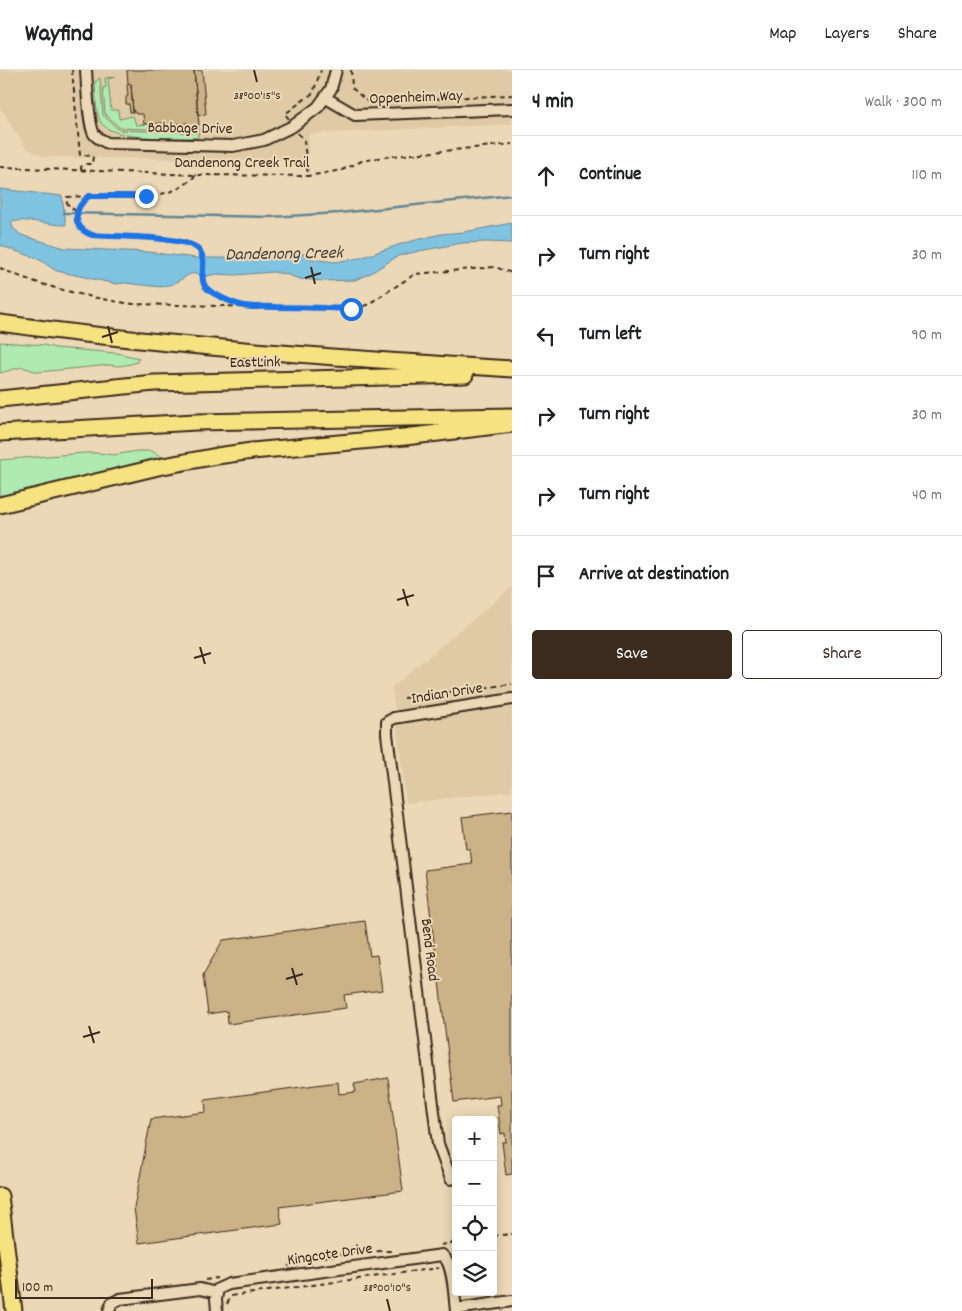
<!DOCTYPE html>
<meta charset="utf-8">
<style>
:root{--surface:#fff;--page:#f6f6f6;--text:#202124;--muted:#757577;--line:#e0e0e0;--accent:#3b2a1e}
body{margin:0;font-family:Dekko,sans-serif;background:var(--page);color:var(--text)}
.controls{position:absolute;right:15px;bottom:15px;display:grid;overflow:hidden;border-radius:5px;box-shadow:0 2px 12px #0003}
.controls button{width:45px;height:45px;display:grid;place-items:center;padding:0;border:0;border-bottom:1px solid var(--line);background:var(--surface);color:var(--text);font:25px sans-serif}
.scale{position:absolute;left:15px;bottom:12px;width:138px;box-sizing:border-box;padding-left:5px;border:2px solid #3b2a1e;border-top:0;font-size:14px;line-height:18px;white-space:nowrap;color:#3b2a1e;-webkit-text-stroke:4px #ecd8b6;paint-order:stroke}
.stop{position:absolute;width:15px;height:15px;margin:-11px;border:4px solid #1a73e8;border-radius:50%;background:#fff}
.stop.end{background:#1a73e8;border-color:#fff;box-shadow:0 1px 5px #0008}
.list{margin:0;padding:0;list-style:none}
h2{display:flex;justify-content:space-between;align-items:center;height:65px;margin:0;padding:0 20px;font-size:21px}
h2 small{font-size:16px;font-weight:400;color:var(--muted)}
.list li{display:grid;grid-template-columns:32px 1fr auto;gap:15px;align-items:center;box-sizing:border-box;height:80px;padding:0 20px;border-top:1px solid var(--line)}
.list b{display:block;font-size:19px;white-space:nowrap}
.list em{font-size:16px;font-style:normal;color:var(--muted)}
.actions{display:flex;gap:10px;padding:15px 20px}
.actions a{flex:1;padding:11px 0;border:1px solid var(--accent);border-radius:5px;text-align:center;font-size:18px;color:var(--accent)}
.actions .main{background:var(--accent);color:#fff}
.icon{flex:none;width:28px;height:28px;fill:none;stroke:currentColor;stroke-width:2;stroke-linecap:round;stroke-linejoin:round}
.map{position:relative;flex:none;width:512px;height:1241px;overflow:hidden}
header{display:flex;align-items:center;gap:30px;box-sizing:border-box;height:70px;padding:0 25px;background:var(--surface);border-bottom:1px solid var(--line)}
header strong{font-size:24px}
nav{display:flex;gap:28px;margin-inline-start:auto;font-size:18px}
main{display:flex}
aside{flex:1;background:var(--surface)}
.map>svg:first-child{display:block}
.built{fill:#dfcaa5}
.green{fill:#afebb1;stroke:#758a68}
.water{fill:#80c3e1;stroke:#648693}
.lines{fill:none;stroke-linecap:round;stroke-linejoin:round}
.stream{stroke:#648693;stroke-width:2.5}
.building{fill:#cbb287;stroke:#3b2a1e}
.minor-casing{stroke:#3b2a1e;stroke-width:14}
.highway-casing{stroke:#3b2a1e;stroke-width:19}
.path{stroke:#3b2a1e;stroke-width:2;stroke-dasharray:5 4;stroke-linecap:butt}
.minor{stroke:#ecd8b6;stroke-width:10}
.highway{stroke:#f7e281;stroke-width:15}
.route{stroke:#1a73e8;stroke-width:6}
.ticks{fill:none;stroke:#3b2a1e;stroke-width:2}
.labels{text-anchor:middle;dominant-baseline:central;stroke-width:4;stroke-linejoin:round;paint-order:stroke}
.street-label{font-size:16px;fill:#3b2a1e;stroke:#ecd8b6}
.water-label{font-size:18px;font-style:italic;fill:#45413b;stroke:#ecd8b6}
.ticks-label{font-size:12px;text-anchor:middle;fill:#3b2a1e;stroke:#ecd8b6;stroke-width:4;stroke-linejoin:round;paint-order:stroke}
</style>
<header>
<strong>Wayfind</strong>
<nav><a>Map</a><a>Layers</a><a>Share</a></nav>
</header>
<main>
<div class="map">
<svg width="512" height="1241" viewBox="0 0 512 1241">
<rect width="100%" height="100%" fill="#ecd8b6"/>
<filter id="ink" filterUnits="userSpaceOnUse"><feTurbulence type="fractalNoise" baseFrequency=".02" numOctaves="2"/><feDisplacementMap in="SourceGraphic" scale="10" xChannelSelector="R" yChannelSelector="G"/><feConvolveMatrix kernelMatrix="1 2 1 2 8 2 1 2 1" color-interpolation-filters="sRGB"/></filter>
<g filter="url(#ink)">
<path class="built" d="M0 0H512V54L309 64 307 91 44 87 26 78 0 38Z
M512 517V721L406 733 392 617Z"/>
<path class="green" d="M115 7 108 9 111 40H118L119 49 133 46 136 55 165 53 166 55 188 53V56L199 57V61L120 58 105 44 103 18 106 17 105 8Z
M100 8 103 45 119 60 199 63 197 68C175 67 110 72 100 51 95 40 96 23 95 12Z
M0 272 44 275 55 278 117 283 139 288 137 292C128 295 119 297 110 295L38 302 22 297 0 303Z
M137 381H151L162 387 0 428V390L84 383H98L114 385Z"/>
<path class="water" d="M0 119 62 126 66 155C47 155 29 148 11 152L13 158 21 165 65 178 147 182 196 188H227L287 182 304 184 311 189 335 192 360 188 404 173 441 164 464 162 512 153V173L487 172 462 173 419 181 398 186 369 204 355 210 323 211 300 209 285 204 273 202 234 205 216 204 202 207 197 203 190 204 173 214 161 217 125 213 116 214 57 201C50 198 46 193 40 190 27 184 13 181 0 175Z"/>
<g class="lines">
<path class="stream" d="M64 143 270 147 339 143 512 125"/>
</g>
<path class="building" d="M127 0H194L199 55 188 56V53L166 55 165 53 144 54 143 44H136L135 42H133L131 14H128Z
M194 0H202L206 44 198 45Z
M131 14 133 42H130L129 34H126V27L128 26 127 15Z
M512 741V1104L506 1105 502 1072H506L505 1063 501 1064 497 1035H501L500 1026 454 1032 425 800 472 794 470 779H466L462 747Z
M365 851 370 886 377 885 382 920 344 925 346 938 228 954 227 941 208 944 203 905 223 870Z
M388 1008 403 1121 279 1137 282 1154 139 1173 134 1138 151 1049 206 1042 205 1030 338 1012 339 1024 356 1022 354 1014Z"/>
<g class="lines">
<g class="minor-casing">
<path id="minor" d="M86 0C87 13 88 54 94 64 97 68 102 70 107 73L233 76 264 70 293 56 318 37 331 19 336 0
M326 28 355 45 512 39
M451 1109 438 1074 387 664V652L394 648 512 629
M456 1239 512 1231
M109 1241 112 1233 120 1229 200 1219 217 1223
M217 1241 216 1229 218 1219 229 1214 442 1185C454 1193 454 1226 456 1241"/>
</g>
<g class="highway-casing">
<path id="highway" d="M0 253C170 277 341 288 512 299
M0 329 154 313 465 305
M0 363 196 352 512 346
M0 435 158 397 217 386 252 381 405 367 512 354
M0 1126 14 1241"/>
</g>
<path class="path" d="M72 0 80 85 93 86 92 94H84L81 97V101
M351 0 352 18 368 32 512 25
M289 49 285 44 313 23 321 0
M298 63 304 71 308 106
M0 97 196 105 308 106 342 100 362 91 384 87 512 74
M196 105C167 136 127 122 89 126 73 139 71 157 92 165 114 167 180 165 195 176 209 187 195 209 207 219 216 227 231 231 242 235
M76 141C71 138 68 136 66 130L67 127 89 126
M0 198C35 215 94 229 133 234L351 239 367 235 415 204 495 197 512 203
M404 628 512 614
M493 1166 512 1164
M441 1175 456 1172
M288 1196C312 1186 369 1180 394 1181
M205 1210 217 1208
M227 1234 231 1226 439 1198"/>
<use href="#minor" class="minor"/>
<use href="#highway" class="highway"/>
</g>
</g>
<g class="lines" filter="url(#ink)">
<path class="route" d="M146 126H89C73 139 71 157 92 165 112 167 190 165 200 181 210 198 192 213 215 224 224 229 235 234 244 236 253 238 265 236 275 237 300 237 326 238 351 239"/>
</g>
<path class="ticks" d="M254 0 257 12M311 197 315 214M305 208 321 203M108 256 112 273M102 267 118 262M403 519 408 536M397 530 414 525M200 577 205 594M194 588 211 583M292 898 297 915M286 909 303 904M89 956 94 973M83 967 100 962M387 1229 390 1241"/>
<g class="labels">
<g class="street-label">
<text transform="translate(416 28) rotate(-2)">Oppenheim Way</text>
<text transform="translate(190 59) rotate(1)">Babbage Drive</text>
<text x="242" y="93">Dandenong Creek Trail</text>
<text transform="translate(255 293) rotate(-1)">EastLink</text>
<text transform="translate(447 624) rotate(-9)">Indian Drive</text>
<text transform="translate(429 880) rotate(83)">Bend Road</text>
<text transform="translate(330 1185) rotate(-8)">Kingcote Drive</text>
</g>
<g class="water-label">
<text transform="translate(284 185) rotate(-1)">Dandenong Creek</text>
</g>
</g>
<g class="ticks-label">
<text x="257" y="29">38°00'15"S</text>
<text x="387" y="1221">38°00'10"S</text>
</g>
</svg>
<div class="controls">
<button>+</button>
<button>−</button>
<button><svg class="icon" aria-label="locate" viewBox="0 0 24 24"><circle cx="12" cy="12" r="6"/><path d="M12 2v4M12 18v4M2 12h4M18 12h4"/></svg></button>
<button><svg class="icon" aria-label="layers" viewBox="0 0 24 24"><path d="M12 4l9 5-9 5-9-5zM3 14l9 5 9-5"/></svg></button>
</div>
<div class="scale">100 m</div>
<div class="stop" style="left:351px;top:239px"></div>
<div class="stop end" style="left:146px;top:126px"></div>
</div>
<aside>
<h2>4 min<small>Walk · 300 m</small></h2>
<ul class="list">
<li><svg class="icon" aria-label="ahead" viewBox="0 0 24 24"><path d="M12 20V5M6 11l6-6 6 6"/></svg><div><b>Continue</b></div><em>110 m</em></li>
<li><svg class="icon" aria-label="right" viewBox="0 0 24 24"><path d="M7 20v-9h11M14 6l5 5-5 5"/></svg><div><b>Turn right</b></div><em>30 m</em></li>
<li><svg class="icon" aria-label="left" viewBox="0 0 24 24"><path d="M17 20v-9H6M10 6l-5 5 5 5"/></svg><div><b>Turn left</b></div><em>90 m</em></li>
<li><svg class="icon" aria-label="right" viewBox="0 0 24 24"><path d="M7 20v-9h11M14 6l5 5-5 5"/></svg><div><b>Turn right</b></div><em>30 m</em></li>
<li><svg class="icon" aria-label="right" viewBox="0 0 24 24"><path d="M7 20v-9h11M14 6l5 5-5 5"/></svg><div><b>Turn right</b></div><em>40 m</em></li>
<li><svg class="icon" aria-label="arrive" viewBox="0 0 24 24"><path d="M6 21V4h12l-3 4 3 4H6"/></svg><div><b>Arrive at destination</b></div></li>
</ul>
<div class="actions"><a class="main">Save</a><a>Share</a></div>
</aside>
</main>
